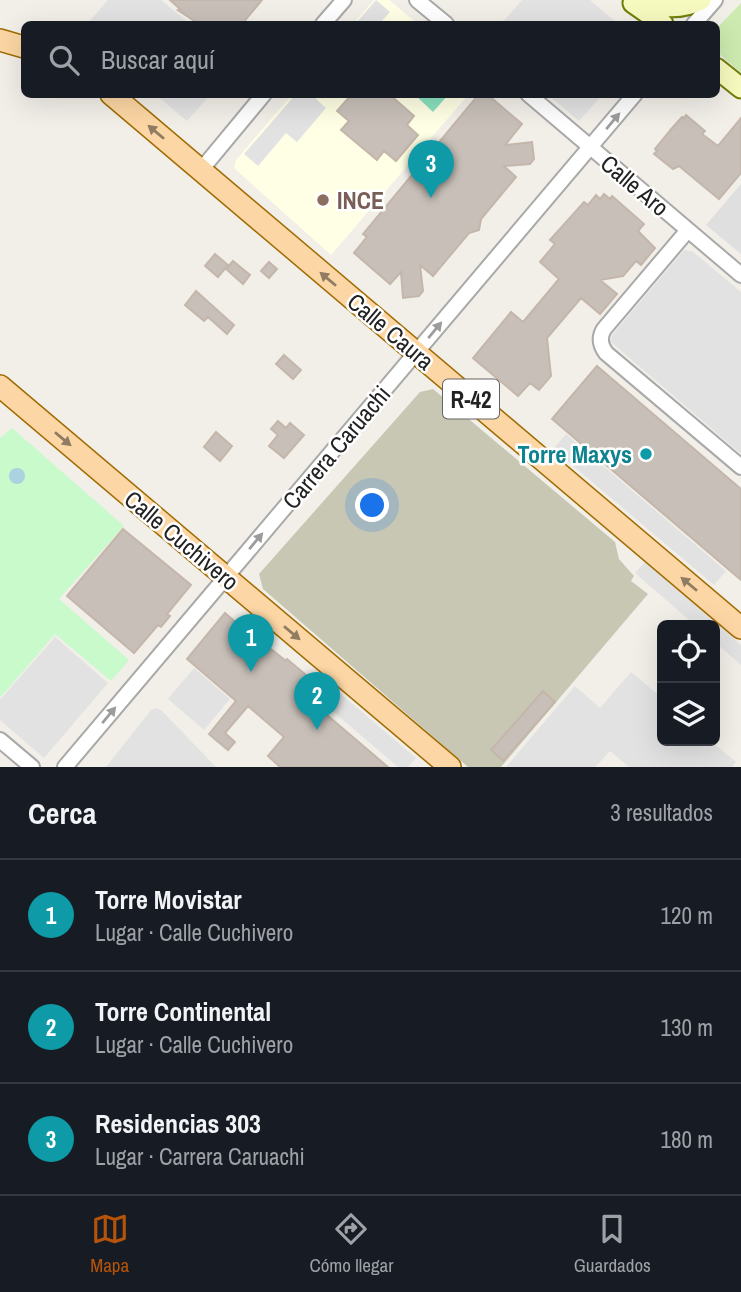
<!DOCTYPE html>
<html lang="es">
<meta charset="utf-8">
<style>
:root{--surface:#171b24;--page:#20242c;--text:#f1f3f6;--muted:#9ea1a6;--line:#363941;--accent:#b45309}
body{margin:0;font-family:"Archivo Narrow",sans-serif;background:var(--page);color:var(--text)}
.controls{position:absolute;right:21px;bottom:21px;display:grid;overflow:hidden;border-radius:10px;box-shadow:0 7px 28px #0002}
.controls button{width:63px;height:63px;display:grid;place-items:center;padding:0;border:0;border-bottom:2px solid var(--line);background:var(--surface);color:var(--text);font:35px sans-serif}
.you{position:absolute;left:373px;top:506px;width:24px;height:24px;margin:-18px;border:5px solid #fff;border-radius:50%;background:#1a73e8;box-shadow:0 0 0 10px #1a73e833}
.badge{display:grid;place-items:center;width:46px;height:46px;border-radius:50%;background:var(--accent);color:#fff;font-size:23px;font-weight:700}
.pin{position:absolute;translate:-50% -58px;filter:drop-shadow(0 2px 4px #0008)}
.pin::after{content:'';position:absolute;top:37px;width:24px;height:21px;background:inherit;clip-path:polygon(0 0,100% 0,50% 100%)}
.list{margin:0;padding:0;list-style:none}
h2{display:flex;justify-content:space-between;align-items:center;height:91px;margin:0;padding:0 28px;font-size:30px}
h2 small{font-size:23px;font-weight:400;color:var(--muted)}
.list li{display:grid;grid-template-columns:46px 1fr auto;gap:21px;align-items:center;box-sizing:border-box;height:112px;padding:0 28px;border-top:2px solid var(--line)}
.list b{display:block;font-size:26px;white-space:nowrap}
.list p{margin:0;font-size:23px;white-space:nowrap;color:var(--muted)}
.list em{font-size:23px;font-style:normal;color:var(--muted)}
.icon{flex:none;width:38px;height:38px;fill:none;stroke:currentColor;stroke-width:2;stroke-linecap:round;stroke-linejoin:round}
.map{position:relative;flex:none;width:741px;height:767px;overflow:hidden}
.search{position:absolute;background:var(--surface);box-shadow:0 7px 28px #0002;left:21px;right:21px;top:21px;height:77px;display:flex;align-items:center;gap:18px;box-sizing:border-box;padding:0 24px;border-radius:10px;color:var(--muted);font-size:26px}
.sheet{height:427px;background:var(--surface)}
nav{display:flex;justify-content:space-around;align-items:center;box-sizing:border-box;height:98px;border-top:2px solid var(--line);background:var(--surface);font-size:19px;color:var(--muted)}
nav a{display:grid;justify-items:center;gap:4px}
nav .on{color:var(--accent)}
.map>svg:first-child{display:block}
.residential{fill:#e0dfdf}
.education{fill:#ffffe5}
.construction{fill:#c7c7b4}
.grass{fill:#cdebb0}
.park{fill:#c8facc}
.pitch{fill:#88e0be}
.parking{fill:#e2e2e2}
.water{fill:#aad3df}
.building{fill:#c7bfb8;stroke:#c4b6ab;stroke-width:2}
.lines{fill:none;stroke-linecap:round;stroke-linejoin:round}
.street-casing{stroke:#a9a9a9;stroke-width:18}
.secondary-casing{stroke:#707d05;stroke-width:23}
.primary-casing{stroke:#a06b00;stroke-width:24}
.street{stroke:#fff;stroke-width:14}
.secondary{stroke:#f7fabf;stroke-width:19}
.primary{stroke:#fcd6a4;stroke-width:21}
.oneway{fill:#9c9c9c}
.oneway2{fill:#8f7c63}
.education-dot{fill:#8d6e63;stroke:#fff;stroke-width:2.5}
.culture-dot{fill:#0f9aa8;stroke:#fff;stroke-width:2.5}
.labels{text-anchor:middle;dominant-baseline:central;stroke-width:5;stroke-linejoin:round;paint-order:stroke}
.shield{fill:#fff;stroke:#646464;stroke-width:2}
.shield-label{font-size:23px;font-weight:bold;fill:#222}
.street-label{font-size:24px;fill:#222;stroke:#fff}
.education-label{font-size:24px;font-weight:bold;fill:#785e54;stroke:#fff;text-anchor:start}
.culture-label{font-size:24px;font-weight:bold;fill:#0d838f;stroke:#fff;text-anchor:end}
</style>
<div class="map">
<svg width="741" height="767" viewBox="0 0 741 767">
<rect width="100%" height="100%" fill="#f2efe9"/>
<path class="residential" d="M741 184V254L706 225Z"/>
<path class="education" d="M374 0H389L418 24H353Z
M292 95H468L331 255 234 168 236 160Z"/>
<path class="construction" d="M433 389 615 542 619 559 634 576 631 581 648 594 501 767H468L263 589 259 574 420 392Z"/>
<path class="grass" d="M741 3V73L717 52 716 29Z"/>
<path class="park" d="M12 428 124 526 59 599 129 660 111 681 55 634 0 698V438Z"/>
<path class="pitch" d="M414 94H448V95L433 112Z"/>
<path class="parking" d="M108 0H161L190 24H87Z
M376 0 390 12 379 24H355Z
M522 0H590L618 24H501Z
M156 95H210L187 121Z
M295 95H319L316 99 326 108 297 142 286 133 258 166 244 154Z
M548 95H602L579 121Z
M684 250 692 251 741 292V454L611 342 612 335Z
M566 434 726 571 714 585 553 449Z
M645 562 741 645V665L715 642V625H695L635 573Z
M55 637 108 683 44 758 0 720V700Z
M194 668 230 699 204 730 168 699Z
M631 672 662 698V741H711L736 762 732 767H629L610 751 595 767H506L575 686 600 708Z
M328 683 416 758 408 767H398L316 697Z
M156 708 161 710 216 767H106L151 710Z"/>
<path class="water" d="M9 476a8 8 0 1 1 16 0a8 8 0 1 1-16 0Z"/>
<path class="building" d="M170 0H262L242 24H199L178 10 180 9Z
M352 94H389L414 116 407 125 418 135 396 161 384 151 377 160 341 130 349 121 337 111Z
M479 94H487L522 124 505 145 532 142 534 159 530 164 504 166 516 177 481 219 479 230 469 233 433 276 420 265 423 291 419 296 403 298 401 272 390 284 354 253 367 237 363 234Z
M686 115 705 131 702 134 718 146 741 118V173L719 199 679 166 673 169 654 154 657 151 655 149 673 127 682 117 684 118Z
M604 194 610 199 612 196 644 224 638 231 655 248 641 265 636 261 623 276 600 280 617 294 600 314 581 298 547 338 551 376 539 390 530 383 518 396 473 358 511 312 523 322 559 279 540 262 555 244 550 240 584 202 588 205 596 195 600 199Z
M215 254 228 265 218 277 205 266Z
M233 261 250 275 243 284 226 269Z
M269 262 277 269 269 278 261 271Z
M196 291 234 325 227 334 208 317 204 321 185 305Z
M284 355 301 370 293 379 276 364Z
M597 366 741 489V580L552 419Z
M278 421 286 428 290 423 304 435 284 458 269 446 278 435 271 429Z
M216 432 232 446 220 461 204 447Z
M123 529 191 585 167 614 170 616 161 627 158 625 134 653 67 596Z
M225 613 239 625 242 621 259 635 255 639 270 651 271 649 286 661 287 659 318 685 307 698 388 767H280L268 756 284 737 248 706 225 733 235 742 228 750 209 734 236 701 187 659Z
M543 691 555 702 503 761 491 750Z"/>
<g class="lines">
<g class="street-casing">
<path id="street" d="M417 0 446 24
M323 24 344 0
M694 24 715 0
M528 94 741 275
M201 170 264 94
M688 230 604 329C599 337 600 345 606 353L741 467
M0 740 32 767
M65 767 635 94"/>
</g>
<g class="secondary-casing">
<path id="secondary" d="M641 0C662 8 680 10 701 0
M633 3 663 24
M716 68 741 88"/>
</g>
<g class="primary-casing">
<path id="primary" d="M0 40 24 47
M111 94 741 628
M0 386 450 767"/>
</g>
<use href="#street" class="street"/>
<use href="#secondary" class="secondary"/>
<use href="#primary" class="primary"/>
</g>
<defs><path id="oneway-solid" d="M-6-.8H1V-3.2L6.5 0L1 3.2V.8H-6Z" transform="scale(1.75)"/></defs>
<g class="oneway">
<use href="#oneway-solid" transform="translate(613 121) rotate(-50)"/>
<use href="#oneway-solid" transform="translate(435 330) rotate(-50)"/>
<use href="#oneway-solid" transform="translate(256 541) rotate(-50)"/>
<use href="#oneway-solid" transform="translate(109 715) rotate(-50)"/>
</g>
<g class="oneway2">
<use href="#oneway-solid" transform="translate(156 132) rotate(-140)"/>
<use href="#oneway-solid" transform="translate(328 279) rotate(-140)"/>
<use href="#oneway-solid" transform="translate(63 439) rotate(40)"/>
<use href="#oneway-solid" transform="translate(689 584) rotate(-140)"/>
<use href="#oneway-solid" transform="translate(292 633) rotate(40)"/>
</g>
<circle class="education-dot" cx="323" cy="200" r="7"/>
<circle class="culture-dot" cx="646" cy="454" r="7"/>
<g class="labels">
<rect class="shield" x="443" y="379.5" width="56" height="39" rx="5"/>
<g class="shield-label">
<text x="471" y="399">R-42</text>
</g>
<g class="street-label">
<text transform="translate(635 185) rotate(40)">Calle Aro</text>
<text transform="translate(391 331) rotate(40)">Calle Caura</text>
<text transform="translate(336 447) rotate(-50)">Carrera Caruachi</text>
<text transform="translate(182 540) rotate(40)">Calle Cuchivero</text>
</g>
<g class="education-label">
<text x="337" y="200">INCE</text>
</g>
<g class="culture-label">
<text x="632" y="454">Torre Maxys</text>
</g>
</g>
</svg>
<div class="controls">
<button><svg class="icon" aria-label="locate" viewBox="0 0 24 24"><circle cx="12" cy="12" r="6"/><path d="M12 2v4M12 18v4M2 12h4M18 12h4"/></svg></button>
<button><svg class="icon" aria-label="layers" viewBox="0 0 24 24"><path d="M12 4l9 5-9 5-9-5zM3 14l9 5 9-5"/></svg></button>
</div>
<div class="you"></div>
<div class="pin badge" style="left:251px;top:672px;background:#0f9aa8">1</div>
<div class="pin badge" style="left:317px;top:730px;background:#0f9aa8">2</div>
<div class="pin badge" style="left:431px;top:198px;background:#0f9aa8">3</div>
<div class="search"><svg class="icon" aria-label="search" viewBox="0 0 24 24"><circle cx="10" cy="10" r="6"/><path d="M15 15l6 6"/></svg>Buscar aquí</div>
</div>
<section class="sheet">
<h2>Cerca<small>3 resultados</small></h2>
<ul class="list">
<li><span class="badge" style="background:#0f9aa8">1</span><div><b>Torre Movistar</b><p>Lugar · Calle Cuchivero</p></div><em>120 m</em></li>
<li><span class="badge" style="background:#0f9aa8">2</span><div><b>Torre Continental</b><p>Lugar · Calle Cuchivero</p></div><em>130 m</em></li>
<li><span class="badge" style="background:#0f9aa8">3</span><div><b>Residencias 303</b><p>Lugar · Carrera Caruachi</p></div><em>180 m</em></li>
</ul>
</section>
<nav>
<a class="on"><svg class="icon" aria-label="map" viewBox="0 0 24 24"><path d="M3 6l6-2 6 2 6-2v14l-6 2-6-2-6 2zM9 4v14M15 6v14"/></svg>Mapa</a>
<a><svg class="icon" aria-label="directions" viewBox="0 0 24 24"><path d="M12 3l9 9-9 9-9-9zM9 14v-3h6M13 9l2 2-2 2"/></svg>Cómo llegar</a>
<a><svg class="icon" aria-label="saved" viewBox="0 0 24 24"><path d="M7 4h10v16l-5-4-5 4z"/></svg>Guardados</a>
</nav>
